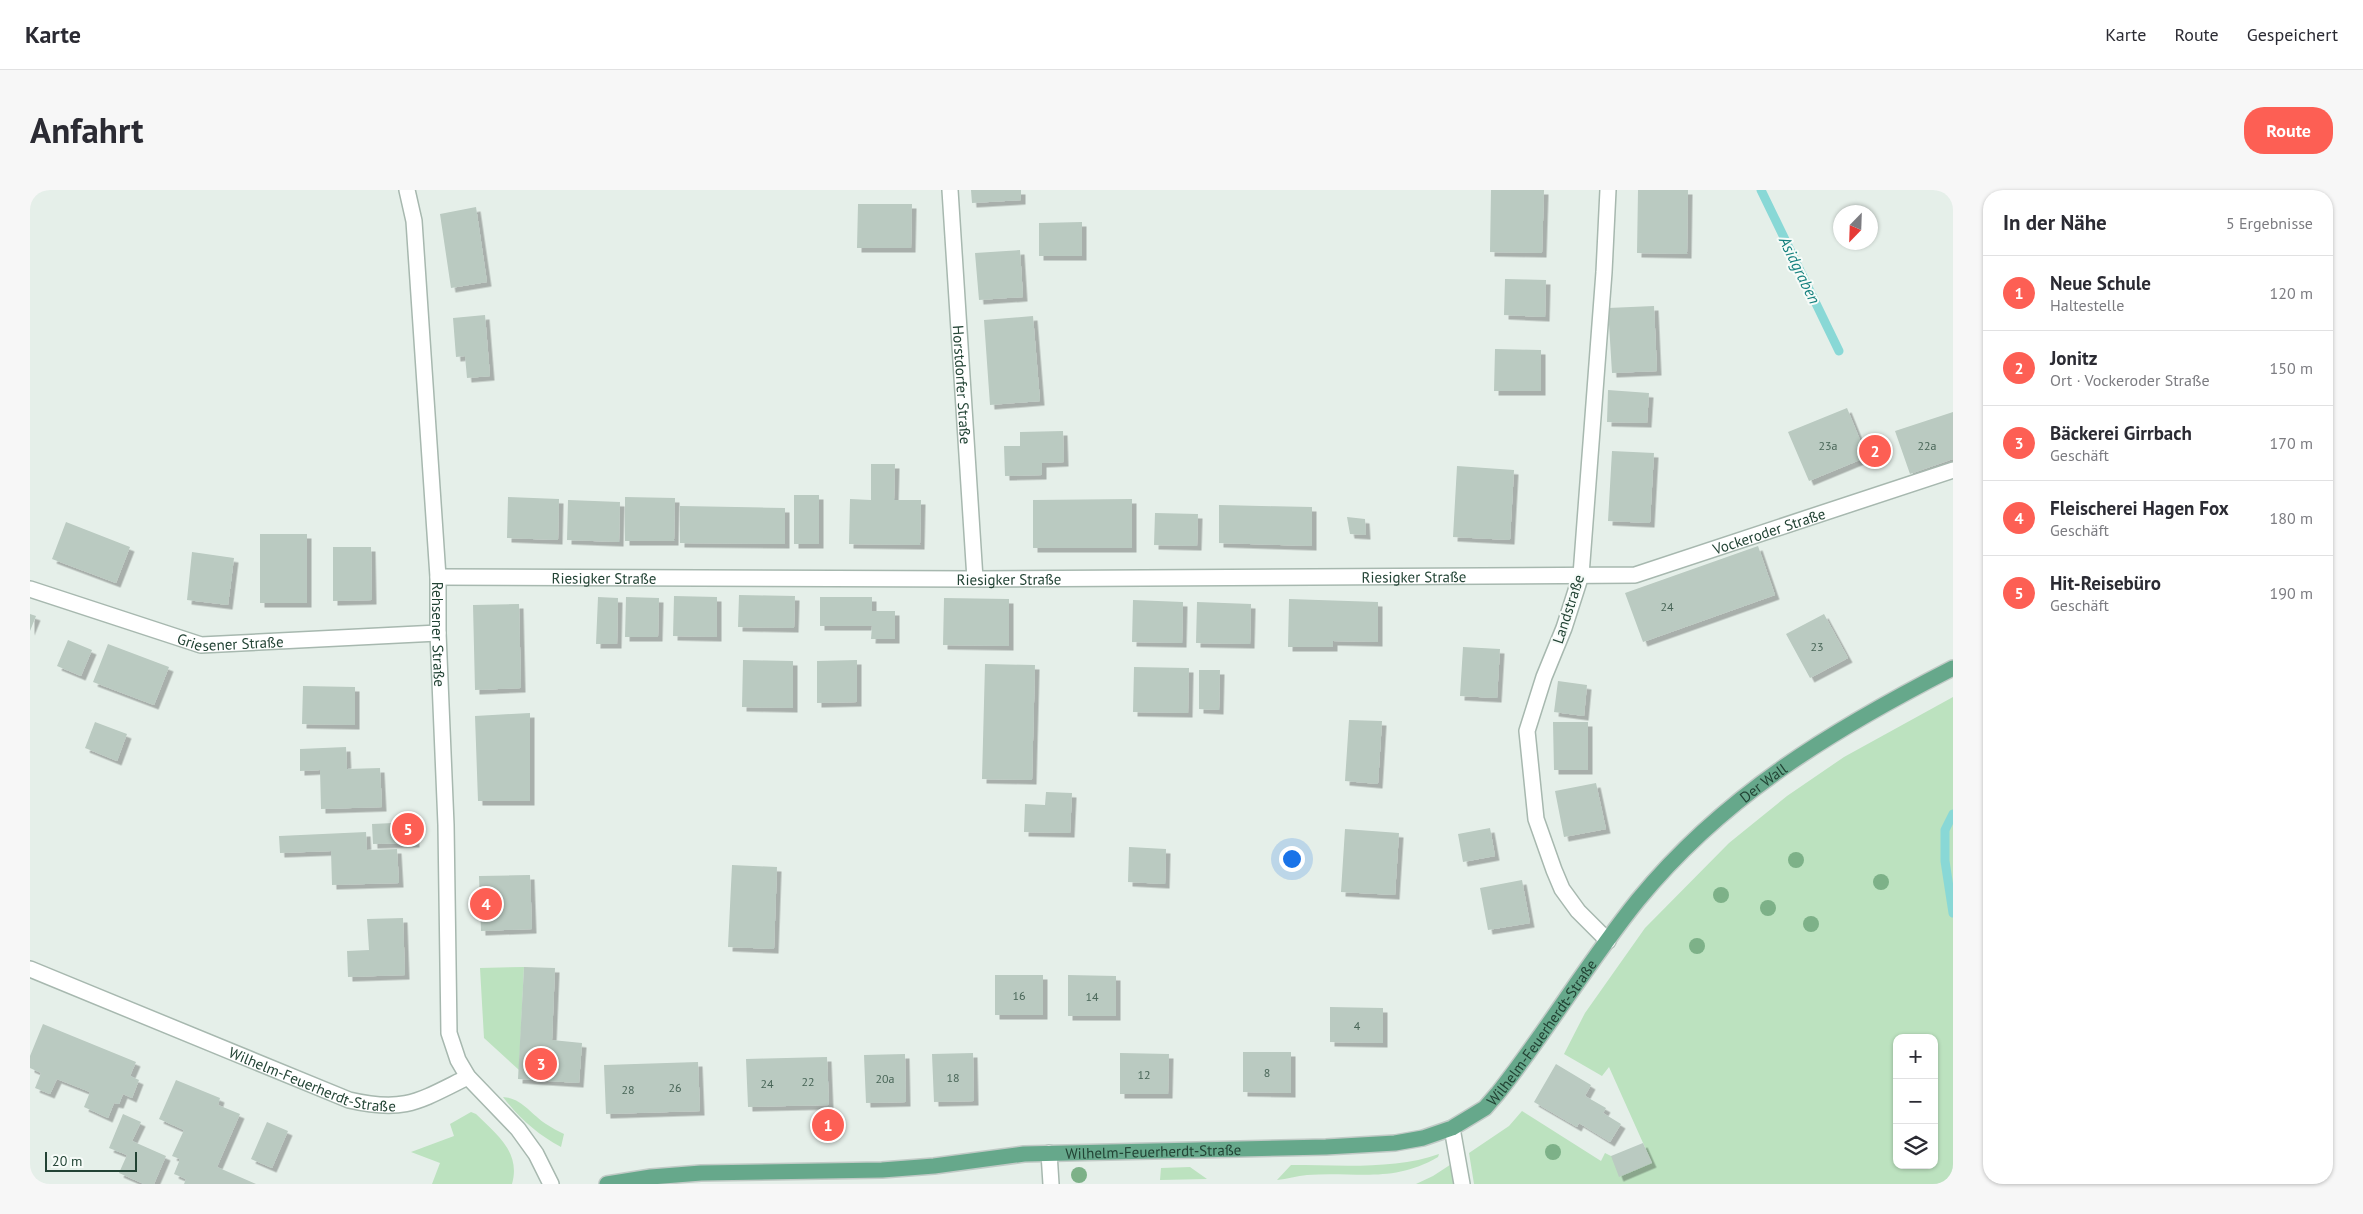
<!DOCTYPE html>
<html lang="de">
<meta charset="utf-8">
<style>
:root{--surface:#fff;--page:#f7f7f7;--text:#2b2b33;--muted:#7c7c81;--line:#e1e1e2;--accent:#fd5f54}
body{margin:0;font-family:"PT Sans",sans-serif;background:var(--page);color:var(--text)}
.controls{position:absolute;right:15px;bottom:15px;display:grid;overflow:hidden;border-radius:10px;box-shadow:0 1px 4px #0004}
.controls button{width:45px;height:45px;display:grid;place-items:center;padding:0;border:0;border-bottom:1px solid var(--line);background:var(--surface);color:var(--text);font:25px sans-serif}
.compass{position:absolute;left:1803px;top:15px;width:45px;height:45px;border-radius:50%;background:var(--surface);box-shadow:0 1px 4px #0004;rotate:203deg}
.scale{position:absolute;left:15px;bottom:12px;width:92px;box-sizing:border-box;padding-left:5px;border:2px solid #224334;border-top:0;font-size:14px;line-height:18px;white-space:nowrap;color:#224334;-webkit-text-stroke:4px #f6fbf8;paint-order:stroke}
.you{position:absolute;left:1261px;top:668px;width:18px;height:18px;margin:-12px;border:4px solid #fff;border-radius:50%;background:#1a73e8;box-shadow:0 0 0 8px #1a73e833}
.badge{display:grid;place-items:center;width:32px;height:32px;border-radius:50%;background:var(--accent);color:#fff;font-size:16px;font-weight:700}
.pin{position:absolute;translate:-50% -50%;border:2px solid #fff;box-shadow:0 1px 5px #0006}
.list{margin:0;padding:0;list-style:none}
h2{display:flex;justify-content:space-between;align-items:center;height:65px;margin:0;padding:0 20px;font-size:21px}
h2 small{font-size:16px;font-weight:400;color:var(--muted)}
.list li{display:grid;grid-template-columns:32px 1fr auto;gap:15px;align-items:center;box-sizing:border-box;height:75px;padding:0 20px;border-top:1px solid var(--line)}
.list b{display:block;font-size:19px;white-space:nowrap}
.list p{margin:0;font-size:16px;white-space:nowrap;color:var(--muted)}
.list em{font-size:16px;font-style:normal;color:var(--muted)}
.icon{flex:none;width:28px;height:28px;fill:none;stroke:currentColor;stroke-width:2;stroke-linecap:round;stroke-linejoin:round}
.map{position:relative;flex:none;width:1923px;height:994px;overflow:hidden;border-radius:20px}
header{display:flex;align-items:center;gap:30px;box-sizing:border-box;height:70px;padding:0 25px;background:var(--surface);border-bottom:1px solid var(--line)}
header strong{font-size:24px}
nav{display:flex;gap:28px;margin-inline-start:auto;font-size:18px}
.intro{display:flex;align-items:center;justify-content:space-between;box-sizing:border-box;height:120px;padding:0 30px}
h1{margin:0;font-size:35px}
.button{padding:12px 22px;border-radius:20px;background:var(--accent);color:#fff;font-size:18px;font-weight:700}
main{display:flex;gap:30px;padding:0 30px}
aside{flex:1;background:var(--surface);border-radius:20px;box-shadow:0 1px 4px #0004}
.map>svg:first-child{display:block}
.green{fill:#bce2bf;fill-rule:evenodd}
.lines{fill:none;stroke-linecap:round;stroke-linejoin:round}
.stream{stroke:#89d8d6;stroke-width:9}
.building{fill:#bacac1;filter:url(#shadow)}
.minor-casing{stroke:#a7b8af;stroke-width:18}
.major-casing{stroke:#c1cac6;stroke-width:18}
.minor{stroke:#fff;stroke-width:15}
.major{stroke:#66a88b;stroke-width:15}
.tree{fill:#7db188}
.labels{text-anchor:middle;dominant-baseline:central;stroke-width:4;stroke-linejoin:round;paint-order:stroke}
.number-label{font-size:12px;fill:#486557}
.street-label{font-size:15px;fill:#224334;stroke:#f6fbf8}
.water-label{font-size:16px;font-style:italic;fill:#15807e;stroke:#f6fbf8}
</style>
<header>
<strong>Karte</strong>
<nav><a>Karte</a><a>Route</a><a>Gespeichert</a></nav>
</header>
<div class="intro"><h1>Anfahrt</h1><a class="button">Route</a></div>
<main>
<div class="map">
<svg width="1923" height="994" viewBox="0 0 1923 994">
<defs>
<filter id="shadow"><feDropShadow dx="4.5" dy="4.5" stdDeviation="0" flood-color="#0004"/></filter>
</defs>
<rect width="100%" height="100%" fill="#e5efe9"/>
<path class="green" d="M1923 507V994H1444L1439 963 1479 936 1492 921 1571 971 1575 963 1581 966 1622 973 1579 877 1572 886 1534 864 1555 823 1615 738 1699 653 1757 606 1814 567ZM1867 848H1904V975H1867Z
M494 777 489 880 454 848 450 778Z
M473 907C492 908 501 924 516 934 522 938 528 941 534 944L531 957C508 945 489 928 473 907Z
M441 922 446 924C467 945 491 962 482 994H402L410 973 381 962 424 946 420 934Z
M1409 964 1408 967C1362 994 1325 981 1277 985 1267 986 1257 989 1247 990L1261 975C1307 975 1366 980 1409 964Z
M1423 973 1425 994H1386L1403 986Z
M1160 977 1177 989 1130 990 1131 978Z"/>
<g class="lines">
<path class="stream" d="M1731 0 1809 161
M1923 624 1915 640V671L1923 723"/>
</g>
<path class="building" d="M941 0H991V10L942 13Z
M1461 0H1514L1512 63 1460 62Z
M1608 0H1658L1657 64 1607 63Z
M828 14H882L881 58H827Z
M446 17 457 92 421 98 410 24Z
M1052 32V66H1009V33Z
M990 60 993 107 949 110 945 63Z
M1475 89 1516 90 1515 127 1474 125Z
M1624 116 1627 181 1582 183 1578 118Z
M455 125 460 186 437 188 435 166 426 167 423 128Z
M1003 126 1010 211 960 215 954 130Z
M1465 159 1511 160V201H1464Z
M1578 200 1619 203 1617 233 1577 232Z
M1817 218 1837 267 1779 291 1758 242Z
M1923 222V269L1880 284 1865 241Z
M1033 241 1034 272 1012 273V285L975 286 974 256H990V242Z
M1582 261 1624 263 1620 333 1578 331Z
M841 274H865L864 310H891L890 355 819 354 820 309 841 310Z
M1427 276 1484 280 1480 350 1423 347Z
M764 305H789V354H764Z
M478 307 529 309 528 350 477 348Z
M595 307 645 308 644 351H595Z
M1102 309V358H1003V310Z
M538 310 590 312 589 352 537 350Z
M1189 315 1282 317V356L1189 353Z
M650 316 755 318V354L650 353Z
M1125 323 1168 324 1167 356 1124 355Z
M1317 327 1335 329 1336 345 1320 344Z
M36 332 100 357 86 393 22 369Z
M230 344H277V413H230Z
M1728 356 1745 405 1613 452 1595 403Z
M303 357H341L342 410 303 411Z
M162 362 204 368 198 415 157 410Z
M709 405 765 406 764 438 708 437Z
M644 406 687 407V447L643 446Z
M568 407 588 408 587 454H566Z
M596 407 629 408 628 447H595Z
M790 407H842V421H865V449H841L842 436H790Z
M914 408 979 409V456L913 455Z
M1259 409 1348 412V452L1303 451V457H1258Z
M1103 410 1153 412 1152 453 1102 452Z
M1167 412 1221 414 1220 454 1166 453Z
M489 414 491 498 445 500 443 415Z
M0 424 6 426 0 441Z
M1794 424 1818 468 1780 488 1756 444Z
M38 450 62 460 51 486 27 476Z
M78 454 139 477 124 515 63 492Z
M1433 457 1470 459 1467 508 1430 506Z
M713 470 763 471V518L712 517Z
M827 470V512L787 513V471Z
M955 474 1005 475 1002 590 952 589Z
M1104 477 1159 478 1158 523 1103 522Z
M1169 480H1190L1189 520 1169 519Z
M1528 491 1557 495 1554 526 1524 522Z
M273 496 325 497V535L272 534Z
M500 523V611H448L445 526Z
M1319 530 1352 531 1348 594 1315 591Z
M65 532 97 544 87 571 55 558Z
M1523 532H1558V580H1524Z
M316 557 317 579 350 578 352 617 291 619 290 580 270 581V559Z
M1566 593 1576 639 1534 647 1525 601Z
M1016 602 1042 603 1040 643 994 642 995 614 1015 615Z
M384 632 385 653 343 654 342 634Z
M1460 638 1465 666 1433 672 1428 644Z
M1315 639 1369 643 1365 705 1311 702Z
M336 642 337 660 367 659 369 693 302 695 301 661 250 663 249 646Z
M1099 657 1136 659 1135 694 1098 692Z
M702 675 747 677 744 759 698 757Z
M500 685 502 739 451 741 449 686Z
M1492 690 1500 733 1458 740 1450 698Z
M373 728 375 785 318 787 317 761 339 760 337 729Z
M494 777 525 778 522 850 552 853 549 893 488 889Z
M965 785H1013V825H965Z
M1038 785 1086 786V826H1038Z
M1300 817 1353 818V853L1300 852Z
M13 834 106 872 100 886 109 890 102 908 93 904 89 914 84 913 78 928 54 917 60 902 27 889 20 904 5 898 11 883 0 878V866Z
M1213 862H1261V903L1213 902Z
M943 863 944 911 904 912 902 864Z
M1090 863 1139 864 1138 904H1090Z
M875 864 876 912 836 913 834 865Z
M797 867 799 915 718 917 716 869Z
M668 872 670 921 576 924 574 875Z
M1526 874 1561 895 1555 906 1576 918 1573 923 1591 934 1580 952 1549 933 1547 937 1504 912Z
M146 890 190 908 188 915 210 924 187 977 226 994H154L156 989 144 984 150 969 142 966 154 940 129 929Z
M93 924 111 932 102 951 136 966 124 994H114L89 983 97 965 79 958Z
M237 932 258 941 242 978 221 969Z
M1613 953 1622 973 1589 987 1581 966Z"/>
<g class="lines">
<g class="minor-casing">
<g id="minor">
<path id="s1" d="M377 0 384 31 408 387V443L416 635 419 843 428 870 438 887 488 939 506 964 521 994"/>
<path id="s2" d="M920 0 945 389"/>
<path d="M1578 0 1574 82 1551 385 1534 438 1514 487 1497 541 1506 629 1524 680 1532 699 1548 721 1578 751"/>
<path id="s3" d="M408 387 945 389 1605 385 1923 280"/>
<path id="s4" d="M0 399 171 455 408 443"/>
<path id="s5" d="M0 779 319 910C375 923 389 911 438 887"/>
<path d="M1422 938 1432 994"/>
<path d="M1019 963 1021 994"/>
</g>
</g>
<g class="major-casing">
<g id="major">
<path id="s6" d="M577 994 621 987 671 983 852 980 904 976 994 964 1296 957 1365 953 1393 948 1422 938 1455 918 1468 903C1517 841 1558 772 1608 710 1694 605 1804 539 1923 478"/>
</g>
</g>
<use href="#minor" class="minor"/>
<use href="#major" class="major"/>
</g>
<g class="tree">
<circle cx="1766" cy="670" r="8"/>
<circle cx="1851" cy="692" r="8"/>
<circle cx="1691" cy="705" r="8"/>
<circle cx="1738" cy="718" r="8"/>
<circle cx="1781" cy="734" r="8"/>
<circle cx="1667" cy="756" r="8"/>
<circle cx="1523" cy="962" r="8"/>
<circle cx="1049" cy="985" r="8"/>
</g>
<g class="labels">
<g class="number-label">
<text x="1798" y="255">23a</text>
<text x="1897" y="255">22a</text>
<text x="1637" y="416">24</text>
<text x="1787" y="456">23</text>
<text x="989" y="805">16</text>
<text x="1062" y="806">14</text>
<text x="1327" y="835">4</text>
<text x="1237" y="882">8</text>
<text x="1114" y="884">12</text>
<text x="923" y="887">18</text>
<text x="855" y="888">20a</text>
<text x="778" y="891">22</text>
<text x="737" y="893">24</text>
<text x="645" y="897">26</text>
<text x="598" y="899">28</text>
</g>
<g class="street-label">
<text stroke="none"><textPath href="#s2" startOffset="195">Horstdorfer Straße</textPath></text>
<text stroke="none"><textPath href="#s3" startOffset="1338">Vockeroder Straße</textPath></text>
<text stroke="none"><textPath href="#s3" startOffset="976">Riesigker Straße</textPath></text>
<text stroke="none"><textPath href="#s3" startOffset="166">Riesigker Straße</textPath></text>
<text stroke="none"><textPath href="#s3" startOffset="571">Riesigker Straße</textPath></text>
<text transform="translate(1538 419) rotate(-72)">Landstraße</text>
<text stroke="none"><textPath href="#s1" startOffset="446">Rehsener Straße</textPath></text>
<text stroke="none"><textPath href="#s4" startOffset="209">Griesener Straße</textPath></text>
<text stroke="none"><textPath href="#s6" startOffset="1318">Der Wall</textPath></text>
<text stroke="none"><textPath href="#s6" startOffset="982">Wilhelm-Feuerherdt-Straße</textPath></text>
<text stroke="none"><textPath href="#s5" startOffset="304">Wilhelm-Feuerherdt-Straße</textPath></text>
<text stroke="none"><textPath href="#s6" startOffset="548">Wilhelm-Feuerherdt-Straße</textPath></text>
</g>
<g class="water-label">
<text transform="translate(1770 80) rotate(64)">Asidgraben</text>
</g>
</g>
</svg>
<div class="controls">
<button>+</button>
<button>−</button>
<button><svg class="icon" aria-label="layers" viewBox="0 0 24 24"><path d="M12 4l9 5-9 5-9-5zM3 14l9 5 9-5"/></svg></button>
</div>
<svg class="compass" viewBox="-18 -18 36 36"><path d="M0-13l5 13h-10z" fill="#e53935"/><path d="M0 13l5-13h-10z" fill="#7c7c81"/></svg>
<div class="scale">20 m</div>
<div class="you"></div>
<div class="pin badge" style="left:798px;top:935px">1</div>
<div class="pin badge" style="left:1845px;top:261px">2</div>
<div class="pin badge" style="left:511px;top:874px">3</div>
<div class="pin badge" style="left:456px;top:714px">4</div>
<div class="pin badge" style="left:378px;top:639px">5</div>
</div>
<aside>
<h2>In der Nähe<small>5 Ergebnisse</small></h2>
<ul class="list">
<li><span class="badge">1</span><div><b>Neue Schule</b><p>Haltestelle</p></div><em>120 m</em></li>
<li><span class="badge">2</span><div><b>Jonitz</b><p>Ort · Vockeroder Straße</p></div><em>150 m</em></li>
<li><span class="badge">3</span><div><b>Bäckerei Girrbach</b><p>Geschäft</p></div><em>170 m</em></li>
<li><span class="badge">4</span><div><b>Fleischerei Hagen Fox</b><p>Geschäft</p></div><em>180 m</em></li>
<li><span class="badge">5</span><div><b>Hit-Reisebüro</b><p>Geschäft</p></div><em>190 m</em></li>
</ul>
</aside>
</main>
